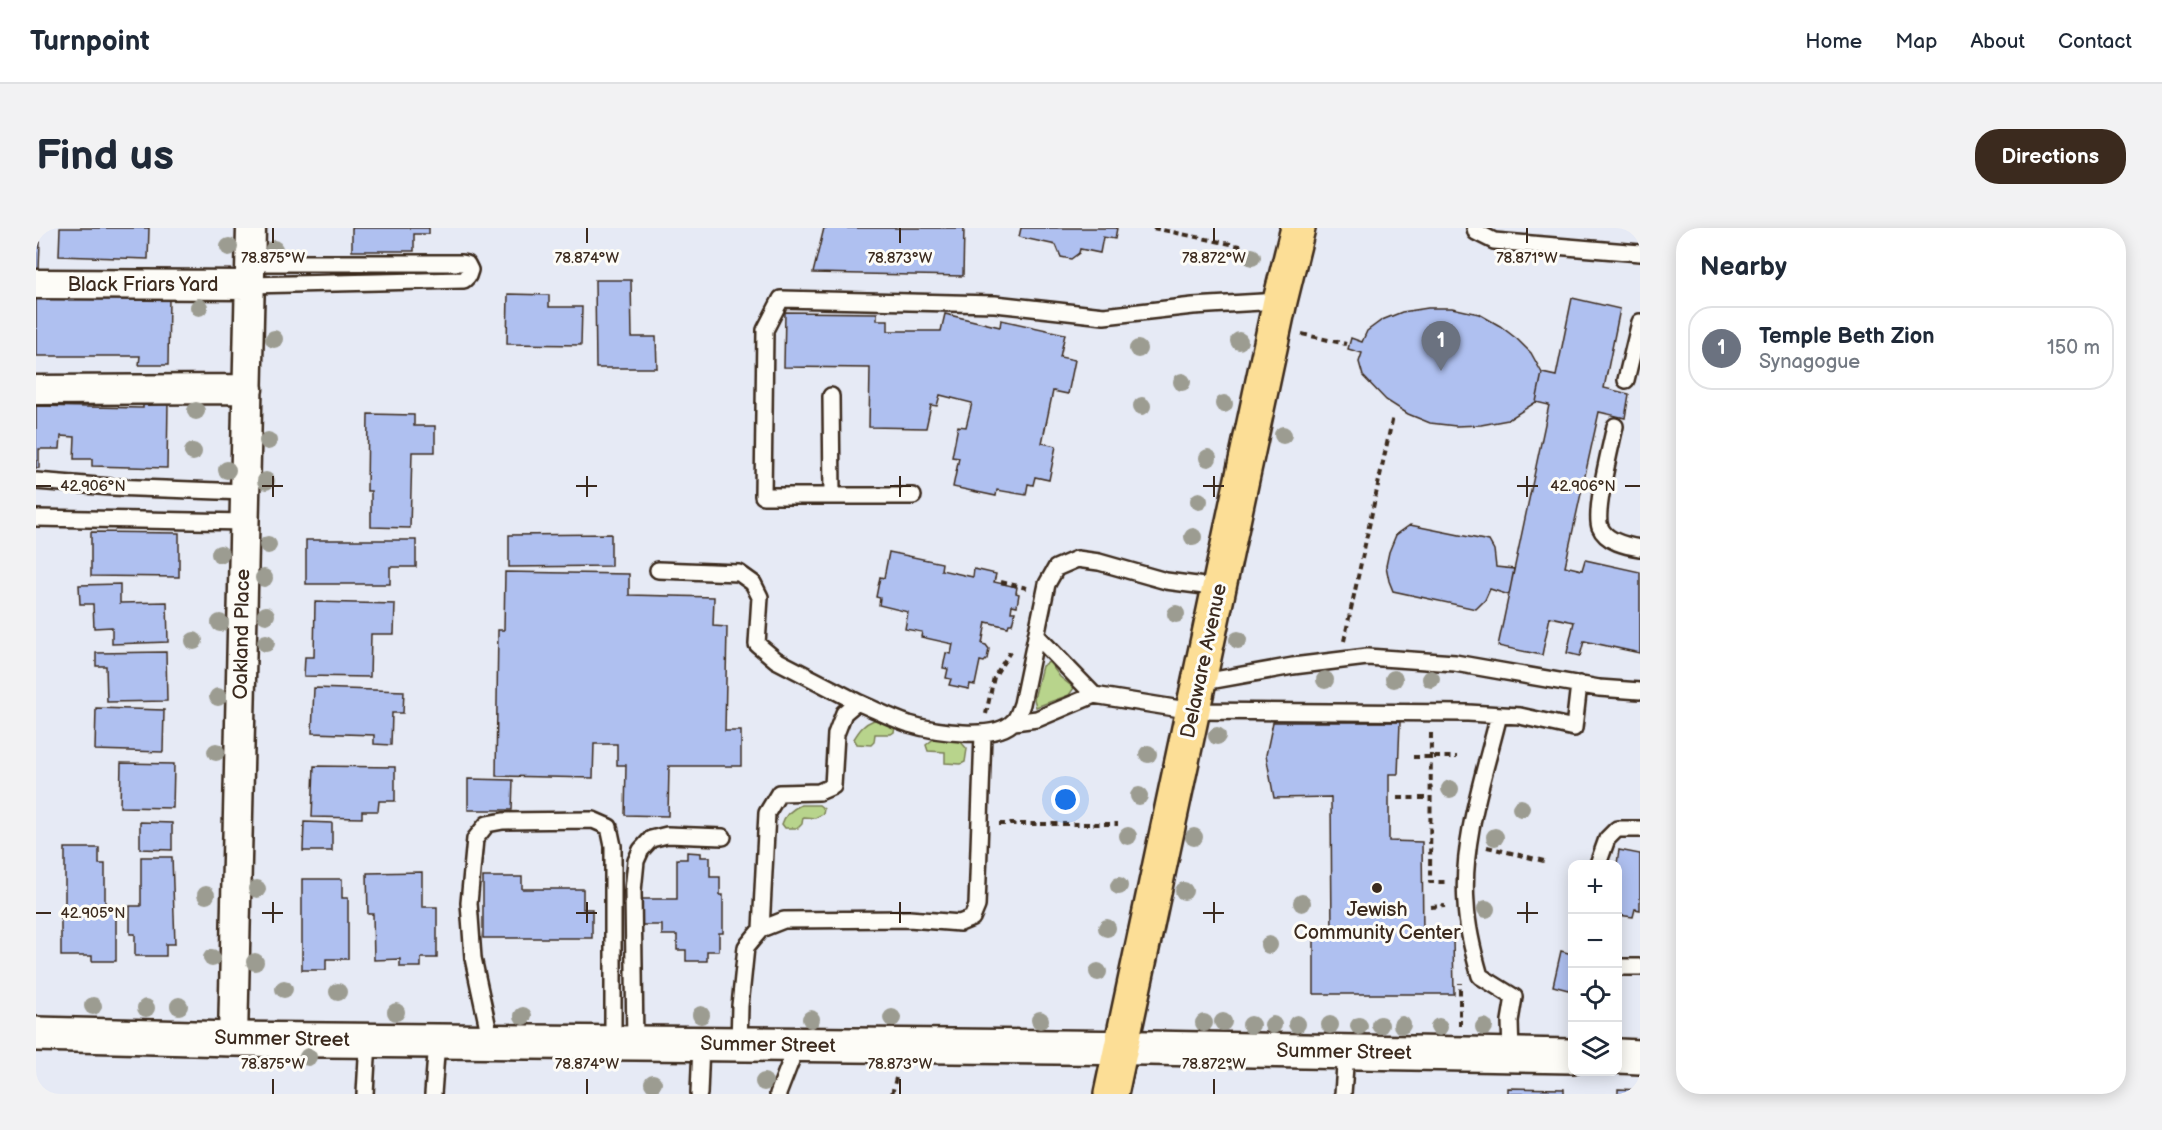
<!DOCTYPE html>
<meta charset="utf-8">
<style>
:root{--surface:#fff;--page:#f2f2f3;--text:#1f2937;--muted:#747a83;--line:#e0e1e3;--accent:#3b2a1e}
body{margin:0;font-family:"Balsamiq Sans",sans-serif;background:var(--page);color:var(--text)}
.controls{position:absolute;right:18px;bottom:18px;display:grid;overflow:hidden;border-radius:12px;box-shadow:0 3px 15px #0003}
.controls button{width:54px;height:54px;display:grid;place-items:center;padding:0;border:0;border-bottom:2px solid var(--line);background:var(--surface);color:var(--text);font:30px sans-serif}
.you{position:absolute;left:1030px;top:572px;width:21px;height:21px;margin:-15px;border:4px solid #fff;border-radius:50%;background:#1a73e8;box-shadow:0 0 0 9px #1a73e833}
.badge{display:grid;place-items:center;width:39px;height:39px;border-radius:50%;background:var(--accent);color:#fff;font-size:20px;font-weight:700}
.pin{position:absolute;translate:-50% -50px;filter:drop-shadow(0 2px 3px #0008)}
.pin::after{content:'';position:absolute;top:32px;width:21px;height:18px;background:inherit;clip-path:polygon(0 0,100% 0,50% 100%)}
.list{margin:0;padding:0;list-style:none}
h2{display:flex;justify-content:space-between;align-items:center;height:78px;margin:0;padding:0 24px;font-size:26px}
h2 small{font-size:20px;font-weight:400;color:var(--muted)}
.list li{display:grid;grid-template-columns:39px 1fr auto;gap:18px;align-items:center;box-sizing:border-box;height:84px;margin:0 12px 12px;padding:0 12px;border:2px solid var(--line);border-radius:24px}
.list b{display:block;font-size:22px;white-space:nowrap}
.list p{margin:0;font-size:20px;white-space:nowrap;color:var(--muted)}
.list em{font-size:20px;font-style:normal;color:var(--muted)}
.icon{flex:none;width:33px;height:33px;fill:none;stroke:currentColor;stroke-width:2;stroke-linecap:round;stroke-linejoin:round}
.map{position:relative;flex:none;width:1604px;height:866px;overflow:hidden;border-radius:24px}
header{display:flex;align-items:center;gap:36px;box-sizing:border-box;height:84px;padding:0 30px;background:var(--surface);border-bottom:2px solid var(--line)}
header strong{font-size:28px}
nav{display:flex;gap:33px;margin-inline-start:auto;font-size:21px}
.intro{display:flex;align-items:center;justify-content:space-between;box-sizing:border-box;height:144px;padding:0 36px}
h1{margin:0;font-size:42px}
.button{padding:15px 27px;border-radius:24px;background:var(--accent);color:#fff;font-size:21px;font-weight:700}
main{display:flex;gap:36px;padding:0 36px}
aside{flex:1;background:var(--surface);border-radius:24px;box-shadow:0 3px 15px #0003}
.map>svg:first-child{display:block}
.green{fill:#b8d48c;stroke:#7a7f55;stroke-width:1.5}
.building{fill:#afc0f0;stroke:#3b2a1e;stroke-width:1.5}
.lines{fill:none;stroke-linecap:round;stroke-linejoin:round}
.lane-casing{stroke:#3b2a1e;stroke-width:20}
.street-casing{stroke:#3b2a1e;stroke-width:33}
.secondary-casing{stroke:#3b2a1e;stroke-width:38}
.primary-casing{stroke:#3b2a1e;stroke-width:38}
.path{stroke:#3b2a1e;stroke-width:4;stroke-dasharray:6 4.5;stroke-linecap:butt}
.lane{stroke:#fdfcf7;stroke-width:15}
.street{stroke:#fdfcf7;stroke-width:28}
.secondary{stroke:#fdfcf7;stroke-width:33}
.primary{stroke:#fcde96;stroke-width:33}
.tree{fill:#9c9c91}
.ticks{fill:none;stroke:#3b2a1e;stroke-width:2}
.poi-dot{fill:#3b2a1e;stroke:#fdfcf7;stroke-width:2}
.labels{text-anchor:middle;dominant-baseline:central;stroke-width:6;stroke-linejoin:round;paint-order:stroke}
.street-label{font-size:20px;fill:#3b2a1e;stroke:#fdfcf7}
.poi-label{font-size:20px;fill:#3b2a1e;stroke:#fdfcf7}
.ticks-label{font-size:15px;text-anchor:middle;fill:#3b2a1e;stroke:#fdfcf7;stroke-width:6;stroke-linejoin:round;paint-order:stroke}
</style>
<header>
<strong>Turnpoint</strong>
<nav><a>Home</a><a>Map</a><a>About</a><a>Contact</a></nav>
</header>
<div class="intro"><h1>Find us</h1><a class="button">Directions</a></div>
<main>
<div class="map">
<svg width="1604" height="866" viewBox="0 0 1604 866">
<rect width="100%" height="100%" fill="#e6eaf5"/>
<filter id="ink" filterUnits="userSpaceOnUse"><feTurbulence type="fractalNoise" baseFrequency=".0167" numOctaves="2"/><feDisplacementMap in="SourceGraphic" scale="12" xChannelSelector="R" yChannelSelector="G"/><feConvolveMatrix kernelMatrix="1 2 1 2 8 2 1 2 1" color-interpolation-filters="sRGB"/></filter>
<g filter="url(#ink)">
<path class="green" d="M1013 434 1024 449 1038 460 1033 467 1000 479 998 471 1006 438Z
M838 492H843L859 498 858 504 855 506H839L838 514 835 517 821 516 818 511C824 501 828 496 838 492Z
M900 509 924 513 931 521 929 534 925 536 909 535V524L892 523 890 517Z
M765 577H783L788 581 787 586 779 590 767 589 766 596 762 600H749L746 596C749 586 756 581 765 577Z"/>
<path class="building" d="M24 0H113L112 31 23 28Z
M316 0H393V6H378V23H316Z
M788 0H928L927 48 777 45Z
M985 0H1081L1079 11 1067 9 1064 25 1044 21 1043 25 1035 31 1025 29 1020 17 983 9Z
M0 14H4L3 41H0Z
M559 52H595L596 109H620L621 140H560Z
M472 66 513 67V79H546L545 117 471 116Z
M0 69H133L132 137H103L104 128H0Z
M1536 70 1584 81 1568 160 1593 166 1589 190 1563 184 1529 338 1546 342 1549 332 1604 344V425L1548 413 1544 428 1531 425 1538 394 1514 389 1506 427 1462 418 1513 177 1500 174 1506 145 1520 148Z
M1392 80H1416L1443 86 1464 98 1481 111 1495 125 1506 145 1500 174 1472 192 1445 197 1420 198 1394 195 1372 186 1350 172 1327 148 1323 134 1326 125 1312 121 1315 110 1326 114 1331 103 1346 92 1366 84Z
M749 84 841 85V92H852V103H905L909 86 964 99 965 92 1029 106 1024 129 1039 132 1032 166 1017 163 1006 215 1020 218 1013 252 999 249 997 257 992 256 990 267 961 262 960 268 917 259 923 230 916 229 922 198 930 199 936 175 904 167 901 178 895 177 890 200 833 199 834 140 748 139Z
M107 172 132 173 131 240 56 238V231H38L39 209 25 208 24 221H3V240H0V178L107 180Z
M332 186 378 187V198H399V224H376L374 300 335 299V263H331Z
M1374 297 1453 313 1458 322 1460 339 1478 341 1473 367 1454 361 1449 372 1440 381 1357 363 1353 353 1350 338 1353 324 1360 307Z
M55 304 143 305V349L55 348Z
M575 306V338L473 339V307Z
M270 312H380V339H354V356H270Z
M853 324 906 335 905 342 937 349 938 341 960 346 958 354 981 359 980 365 983 366 981 378 976 377 975 384H979L976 396H973L972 399 950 394 946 416 950 417 953 421 951 431 948 434 944 433 939 457 934 456 933 461 913 457 915 451 910 450 912 441 907 440 910 425 915 426 917 416 885 409 886 404 869 401 872 384 843 377 844 370 840 369 844 349 848 350Z
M469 344 593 346V367L678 369 677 398 691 399 689 503H705V538H633L632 588 589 587 590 537H581V516H558L557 550 460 548 462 402H468Z
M84 356V375L131 374 132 414 76 416V399L58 400 57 376H44L43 357Z
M279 374 359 376 358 406H335L334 449 268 448 269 429H278Z
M130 424 131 473 71 474 70 438H60V425Z
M278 460 368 463 367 485H356L355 517 338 516V507L276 505Z
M60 480 128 482 127 524 59 522Z
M1237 494H1364L1362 546H1353V613L1386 614 1387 708 1417 710 1418 766H1278V707L1296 709 1295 569 1238 570 1230 527Z
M85 535 138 536 137 580 84 579Z
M278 538 359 539V573H343L342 583H326V590L276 589Z
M432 551 477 552 476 582H432Z
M104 594 136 595V622L104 621Z
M268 594 296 595V623H267Z
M29 620H63V636H69V681H80V733H56V728H25V683H29Z
M1583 622 1604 626V682L1599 681 1597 689 1582 687 1581 636Z
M651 624 665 625V629H674V649H684V667H687V705H683V723H671V733H650V722H641V707H626V697H603V671H641V631H651Z
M105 629H136L139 716H130V728H99V706H94V678H105Z
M386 644V679H401V730H385V739H364V731L338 732 337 686H332L331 645Z
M447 649H486V661H547V681H556V710H447Z
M266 651H306V670H312V731H290V742H266Z
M1525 723 1536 726V763L1517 758Z
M1472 860 1528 861V866H1472Z
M1582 861 1604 862V866H1582Z"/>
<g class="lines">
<g class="lane-casing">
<path id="lane" d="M1439 0 1440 4 1458 13 1604 25
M214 57 428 52 432 48 434 42 431 36 426 35H215
M1590 152 1604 94
M795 168 796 268
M1579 198C1575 218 1558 283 1564 299 1570 314 1591 318 1604 320
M0 253 75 259 209 264
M877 268H727L729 102 745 71 959 76 1068 88 1157 78 1244 73
M0 290 209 294
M622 342 703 345 717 355 724 369 721 416 740 432 821 474
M1162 455 1257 438 1331 429 1419 435 1563 460 1604 463
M1058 467 1157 483 1432 485 1484 488 1538 500 1543 456
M1463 487C1448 548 1425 613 1430 676 1431 701 1437 724 1444 748L1478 769 1474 793 1475 827
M978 494 1001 491 1058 467 1000 407
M1562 636 1571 611 1581 601H1604
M725 701 731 585 743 565 783 564 797 558 800 506 808 485 821 474C838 481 855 490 873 496 896 503 960 514 978 493 982 489 984 481 986 476L1011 356 1020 340 1041 331 1063 334 1130 353 1184 360
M1582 739H1604
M455 814 437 730 433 675 439 611 451 596 467 593 557 592 573 599 577 618V816
M599 816 597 663 600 633 605 622 615 611 631 607 687 609
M703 817 704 778 710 719 725 701 748 692 873 691 924 695 936 690 941 678 947 506
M329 866 332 813
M397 866 401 813
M663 866 665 816
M742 866 761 817
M1307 866 1310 824"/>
</g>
<g class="street-casing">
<path id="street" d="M0 56 214 57
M0 162 212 161
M197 811 215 0"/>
</g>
<g class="secondary-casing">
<path id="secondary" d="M0 806 197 811 1114 820 1536 828
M1582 828 1604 829"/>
</g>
<g class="primary-casing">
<path id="primary" d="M1075 866 1244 73 1262 0"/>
</g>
<path class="path" d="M1117 0 1209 19
M1266 106 1310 116
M965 354 991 360
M1308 413 1357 188
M950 486 958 449 974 424
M1395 505 1394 654H1409V656
M1377 529H1421
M1362 570H1394
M963 596H1082
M1451 619 1508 633
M1395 679 1409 678
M1424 798V755
M856 866 861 846"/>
<use href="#lane" class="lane"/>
<use href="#street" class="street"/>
<use href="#secondary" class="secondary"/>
<use href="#primary" class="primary"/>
</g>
<g class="tree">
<circle cx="193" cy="19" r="9"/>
<circle cx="238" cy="21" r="9"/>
<circle cx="1216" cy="29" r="9"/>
<circle cx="163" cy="79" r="9"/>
<circle cx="238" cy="111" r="9"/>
<circle cx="1203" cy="113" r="9"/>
<circle cx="1102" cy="121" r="9"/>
<circle cx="1146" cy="154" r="9"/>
<circle cx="1188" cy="176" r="9"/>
<circle cx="1106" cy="178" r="9"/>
<circle cx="160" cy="183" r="9"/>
<circle cx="1247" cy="207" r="9"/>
<circle cx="232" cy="213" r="9"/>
<circle cx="157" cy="224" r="9"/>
<circle cx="1172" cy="230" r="9"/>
<circle cx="191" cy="242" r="9"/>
<circle cx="230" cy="253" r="9"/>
<circle cx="1163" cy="273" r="9"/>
<circle cx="1157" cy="309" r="9"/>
<circle cx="232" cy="317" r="9"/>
<circle cx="184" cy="326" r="9"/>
<circle cx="228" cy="350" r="9"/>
<circle cx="1140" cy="386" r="9"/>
<circle cx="230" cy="387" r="9"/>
<circle cx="184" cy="395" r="9"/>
<circle cx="1202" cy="412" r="9"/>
<circle cx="158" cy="413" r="9"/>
<circle cx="230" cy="415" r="9"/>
<circle cx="1358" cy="451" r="9"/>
<circle cx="1395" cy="451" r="9"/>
<circle cx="1289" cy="452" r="9"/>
<circle cx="182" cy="469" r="9"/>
<circle cx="1181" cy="508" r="9"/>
<circle cx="180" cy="524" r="9"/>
<circle cx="1112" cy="526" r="9"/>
<circle cx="1414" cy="561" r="9"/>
<circle cx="1103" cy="568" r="9"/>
<circle cx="1485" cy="580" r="9"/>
<circle cx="1092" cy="608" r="9"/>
<circle cx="1158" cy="609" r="9"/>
<circle cx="1459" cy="609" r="9"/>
<circle cx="1083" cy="658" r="9"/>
<circle cx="221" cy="661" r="9"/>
<circle cx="1148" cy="663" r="9"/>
<circle cx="170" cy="667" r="9"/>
<circle cx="1266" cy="675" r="9"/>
<circle cx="1450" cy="681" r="9"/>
<circle cx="1071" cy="700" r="9"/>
<circle cx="1233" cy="717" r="9"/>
<circle cx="176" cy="730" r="9"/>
<circle cx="219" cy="734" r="9"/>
<circle cx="1062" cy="744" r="9"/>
<circle cx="248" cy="761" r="9"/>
<circle cx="302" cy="764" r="9"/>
<circle cx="57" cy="778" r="9"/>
<circle cx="143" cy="778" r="9"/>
<circle cx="110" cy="780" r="9"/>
<circle cx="360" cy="784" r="9"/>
<circle cx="665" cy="787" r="9"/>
<circle cx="487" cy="788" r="9"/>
<circle cx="856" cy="790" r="9"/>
<circle cx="775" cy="791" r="9"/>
<circle cx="1004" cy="792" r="9"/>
<circle cx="1187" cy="794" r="9"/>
<circle cx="1168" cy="795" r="9"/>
<circle cx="1261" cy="796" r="9"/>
<circle cx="1215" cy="797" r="9"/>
<circle cx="1237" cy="797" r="9"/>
<circle cx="1294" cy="797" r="9"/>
<circle cx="1344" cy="797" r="9"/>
<circle cx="1366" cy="797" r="9"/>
<circle cx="1323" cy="798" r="9"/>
<circle cx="1403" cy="799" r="9"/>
<circle cx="1448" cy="799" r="9"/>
<circle cx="272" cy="829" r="9"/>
<circle cx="728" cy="854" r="9"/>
<circle cx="617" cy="855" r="9"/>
</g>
</g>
<path class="ticks" d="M237 0V15M551 0V15M864 0V15M1178 0V15M1491 0V15M237 248V269M551 248V269M864 248V269M1178 248V269M1491 248V269M0 258H15M226 258H247M540 258H561M854 258H875M1167 258H1188M1481 258H1502M1589 258H1604M237 674V695M551 674V695M864 674V695M1178 674V695M1491 674V695M0 685H15M226 685H247M540 685H561M854 685H875M1167 685H1188M1481 685H1502M237 851V866M551 851V866M864 851V866M1178 851V866"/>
<circle class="poi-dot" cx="1341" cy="660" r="6"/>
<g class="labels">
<g class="street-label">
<text x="107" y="57">Black Friars Yard</text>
<text transform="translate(206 406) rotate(-89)">Oakland Place</text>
<text transform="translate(1168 433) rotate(-78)">Delaware Avenue</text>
<text transform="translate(246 811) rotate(1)">Summer Street</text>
<text transform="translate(732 817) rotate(1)">Summer Street</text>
<text transform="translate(1308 824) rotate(1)">Summer Street</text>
</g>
<g class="poi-label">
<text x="1341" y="682">Jewish<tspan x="1341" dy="23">Community Center</tspan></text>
</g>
</g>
<g class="ticks-label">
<text x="237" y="35">78.875°W</text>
<text x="551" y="35">78.874°W</text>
<text x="864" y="35">78.873°W</text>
<text x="1178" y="35">78.872°W</text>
<text x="1491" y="35">78.871°W</text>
<text x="57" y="263">42.906°N</text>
<text x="1547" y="263">42.906°N</text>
<text x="57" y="690">42.905°N</text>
<text x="237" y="841">78.875°W</text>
<text x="551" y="841">78.874°W</text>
<text x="864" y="841">78.873°W</text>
<text x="1178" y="841">78.872°W</text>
</g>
</svg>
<div class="controls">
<button>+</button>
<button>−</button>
<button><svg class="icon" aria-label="locate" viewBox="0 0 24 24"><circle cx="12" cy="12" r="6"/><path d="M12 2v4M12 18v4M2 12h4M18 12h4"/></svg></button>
<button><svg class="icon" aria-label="layers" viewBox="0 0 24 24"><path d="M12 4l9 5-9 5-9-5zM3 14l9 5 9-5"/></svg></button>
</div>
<div class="you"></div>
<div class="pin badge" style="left:1405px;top:143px;background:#6b7280">1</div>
</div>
<aside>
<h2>Nearby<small></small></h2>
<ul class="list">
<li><span class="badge" style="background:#6b7280">1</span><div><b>Temple Beth Zion</b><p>Synagogue</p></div><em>150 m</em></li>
</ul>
</aside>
</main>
